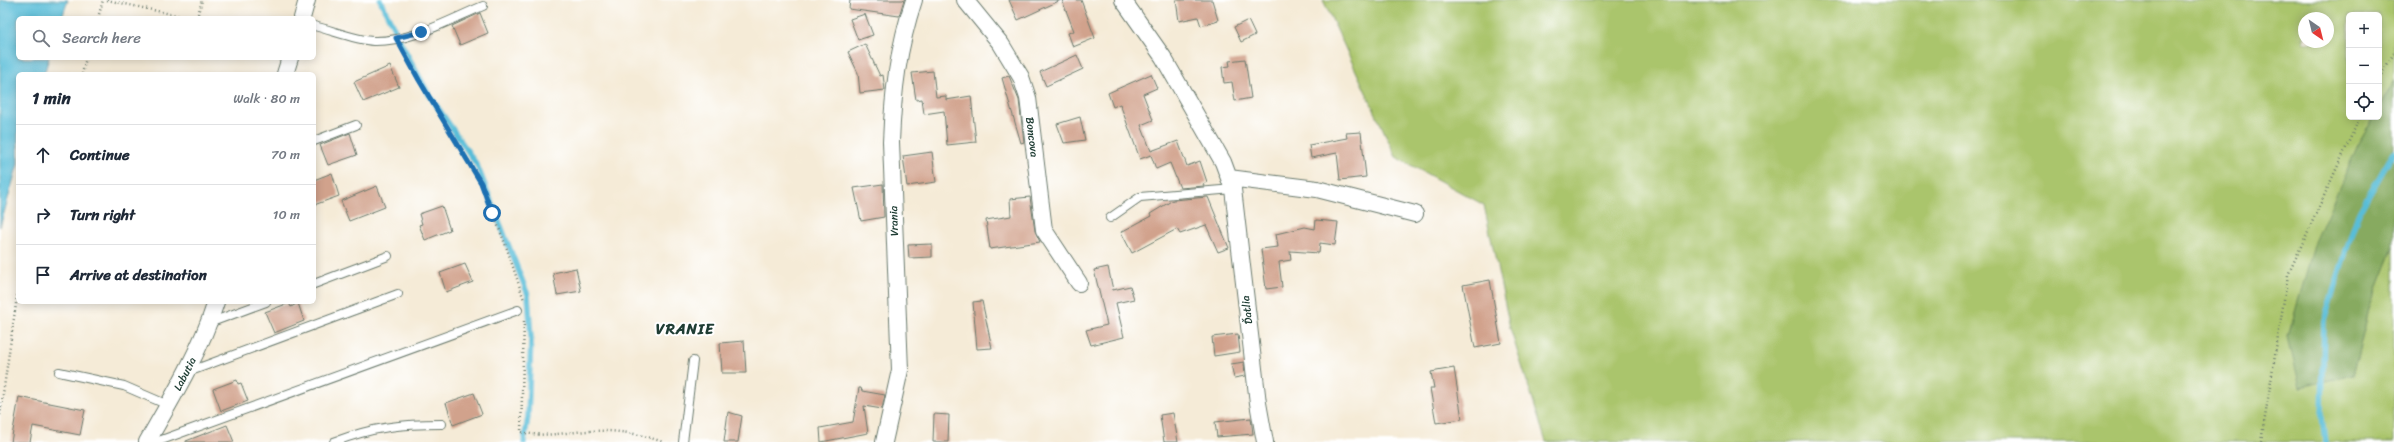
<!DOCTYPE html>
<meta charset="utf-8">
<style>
:root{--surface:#fff;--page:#f2f2f3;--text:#1f2937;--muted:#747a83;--line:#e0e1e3}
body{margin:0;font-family:Sriracha,sans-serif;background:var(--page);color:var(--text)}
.controls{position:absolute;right:12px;top:12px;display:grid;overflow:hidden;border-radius:6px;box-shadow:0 2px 10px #0003}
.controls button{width:36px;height:36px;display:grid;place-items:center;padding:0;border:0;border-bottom:1px solid var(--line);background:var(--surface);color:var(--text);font:20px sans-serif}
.compass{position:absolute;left:2298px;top:12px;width:36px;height:36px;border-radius:50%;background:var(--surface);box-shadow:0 2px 10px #0003;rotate:145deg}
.stop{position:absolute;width:12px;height:12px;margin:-9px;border:3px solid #1f6fb2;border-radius:50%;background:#fff}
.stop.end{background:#1f6fb2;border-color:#fff;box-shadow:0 1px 4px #0008}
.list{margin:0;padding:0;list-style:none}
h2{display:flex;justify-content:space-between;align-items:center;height:52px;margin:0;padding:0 16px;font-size:17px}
h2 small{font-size:13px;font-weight:400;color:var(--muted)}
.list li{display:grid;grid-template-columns:26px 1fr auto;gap:12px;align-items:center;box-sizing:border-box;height:60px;padding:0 16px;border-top:1px solid var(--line)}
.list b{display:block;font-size:15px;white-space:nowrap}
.list em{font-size:13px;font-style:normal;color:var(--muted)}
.icon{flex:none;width:22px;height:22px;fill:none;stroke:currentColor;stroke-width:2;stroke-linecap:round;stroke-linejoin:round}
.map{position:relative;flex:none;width:2394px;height:442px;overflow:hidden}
.search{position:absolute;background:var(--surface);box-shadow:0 2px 10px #0003;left:16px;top:16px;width:300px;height:44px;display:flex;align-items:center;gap:10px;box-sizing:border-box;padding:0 14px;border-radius:6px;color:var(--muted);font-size:15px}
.panel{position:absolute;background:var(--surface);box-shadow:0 2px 10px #0003;left:16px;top:72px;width:300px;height:232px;border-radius:6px}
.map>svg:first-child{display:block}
.green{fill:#aac56c;stroke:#648150;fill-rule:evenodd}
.forest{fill:#87aa60;stroke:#53744a}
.water{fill:#59bdd8;stroke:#3c7d86}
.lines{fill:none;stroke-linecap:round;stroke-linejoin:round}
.stream{stroke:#59bdd8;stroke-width:5.5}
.building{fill:#d1a28c}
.lane-casing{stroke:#6a7a6d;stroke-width:10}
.street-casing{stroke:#6a7a6d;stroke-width:18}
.path{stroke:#6a7a6d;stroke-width:2.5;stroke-dasharray:1 3;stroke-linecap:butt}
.lane{stroke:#fff;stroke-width:8}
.street{stroke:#fff;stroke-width:16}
.route{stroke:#1f6fb2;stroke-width:5}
.labels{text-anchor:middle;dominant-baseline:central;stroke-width:4;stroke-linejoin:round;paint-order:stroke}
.street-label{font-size:11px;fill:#1f3d34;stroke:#fff}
.district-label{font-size:15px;font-weight:bold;letter-spacing:1px;fill:#1f3d34;stroke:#fff}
</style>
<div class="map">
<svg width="2394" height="442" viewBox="0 0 2394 442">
<rect width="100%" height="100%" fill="#fff"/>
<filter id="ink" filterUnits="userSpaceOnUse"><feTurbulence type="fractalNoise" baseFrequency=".025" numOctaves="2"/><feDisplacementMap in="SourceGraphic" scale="8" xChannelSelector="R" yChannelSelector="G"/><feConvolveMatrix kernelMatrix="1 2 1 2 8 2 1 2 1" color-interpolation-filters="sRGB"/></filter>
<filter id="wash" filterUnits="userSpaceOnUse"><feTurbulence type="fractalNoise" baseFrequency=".012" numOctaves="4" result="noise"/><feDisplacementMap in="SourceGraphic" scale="16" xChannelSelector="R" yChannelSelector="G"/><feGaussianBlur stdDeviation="0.9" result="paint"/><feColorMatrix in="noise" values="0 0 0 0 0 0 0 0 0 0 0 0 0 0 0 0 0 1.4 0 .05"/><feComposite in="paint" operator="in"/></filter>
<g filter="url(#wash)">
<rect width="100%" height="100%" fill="#f5ebd7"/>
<path class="green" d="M1323 0H2394V80L2379 107V15H2349V117H2374L2358 145 2300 295 2288 337 2353 375 2369 309 2394 246V442H1546L1510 328 1484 205 1396 157ZM2304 18H2328V42H2304Z"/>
<path class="forest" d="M2394 80V246L2369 309 2353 375 2300 387 2288 337 2315 242 2358 145 2374 117H2379V107Z"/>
<path class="water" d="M0 0H68L62 18H18V58H49L44 74H18V164L0 227Z"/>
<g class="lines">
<path class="stream" d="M380 0 395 30
M399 39 428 93 477 165 528 295 531 338 528 417 524 442
M2325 442 2322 416 2324 320 2358 214 2394 152"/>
</g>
<g id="blocks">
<path class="building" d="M850 0H904L899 16 849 9Z
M1009 0H1061L1018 20Z
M1062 0H1081L1095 38 1073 47 1068 33 1074 31Z
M1176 0H1212L1218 20 1201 26 1198 17 1179 21Z
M480 13 488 33 460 45 452 26Z
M865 14 873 35 858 40 850 19Z
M1248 20 1255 35 1241 42 1234 27Z
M865 44 880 76 883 75 885 90 860 93 858 73 848 52Z
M1077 55 1083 69 1046 86 1040 72Z
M1245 59 1251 98 1235 101 1232 82 1224 83 1222 67 1230 66 1229 61Z
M390 66 399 87 363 102 354 82Z
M933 71 936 97 946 96V100L971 96 976 142 947 145 944 111 924 114 922 99 916 100 912 73Z
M1151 74 1157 88 1143 94 1153 120 1141 125 1151 151 1178 141 1187 166 1200 161 1207 182 1203 184 1204 186 1180 188 1170 163 1156 169 1151 155 1140 159 1120 104 1113 107 1108 93Z
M1009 76 1019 100 1024 142 1021 143 1002 78Z
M1080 117 1085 140 1064 143 1057 124Z
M1361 132 1366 177 1340 180 1337 153 1311 158 1309 145 1347 138 1346 133Z
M350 133 357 155 328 165 320 145Z
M932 152 936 182 907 186 903 156Z
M332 173 339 196 314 205V180Z
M883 184 884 217 861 221 854 188Z
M377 186 385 207 349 221 341 201Z
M1030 197 1035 231 1040 242 990 249 986 220 1011 216 1010 199Z
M1208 197 1229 248 1218 252 1206 225 1180 234 1177 229 1132 253 1121 232 1151 216 1150 214 1173 200Z
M442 206 450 230 425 240 419 225 422 224 419 214Z
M1316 220 1338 222 1335 245 1320 243 1319 253 1290 251 1291 260 1279 262 1282 287 1266 289 1261 249 1278 247 1276 234 1305 227 1315 229Z
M932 244V257L909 258 908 245Z
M465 264 473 282 446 292 440 273Z
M1108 267 1113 290 1130 286 1134 299 1116 303 1124 337 1091 345 1086 330 1107 325 1094 270Z
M576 268 581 291 557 295 553 273Z
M1490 280 1501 343 1475 348 1463 285Z
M982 301 992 348 977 349 973 302Z
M289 303 291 307 298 303 304 321 274 333 265 312Z
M1238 334 1240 352 1214 356 1212 337Z
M744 341 746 373H722L720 343Z
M1244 362 1245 376 1234 378 1231 364Z
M1454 368 1462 419 1436 423 1430 388H1434L1431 372Z
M237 380 238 384 241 383 248 401 221 411 213 389Z
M859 388H861L862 391 885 395 882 409 864 406 868 433 821 442 820 428 853 422Z
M474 393 482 414 453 425 446 403Z
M19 397 85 410 80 435 33 426 30 442H11Z
M728 412 742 416 738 442H724Z
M1173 413 1178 442H1164L1160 415Z
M934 414 949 415 948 442H933Z
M1251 418 1253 434 1217 437 1215 422Z
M227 425 234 442H186V441Z"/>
</g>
</g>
<g filter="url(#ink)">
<use href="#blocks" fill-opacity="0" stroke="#6a7a6d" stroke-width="1"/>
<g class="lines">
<g class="lane-casing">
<path id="lane" d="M314 26C331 30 356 40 373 41 412 42 449 20 483 6
M314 141 356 125
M1110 218 1140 197 1233 189
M314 284 388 256
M209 323 266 302
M59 372 124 386 168 405
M188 372 398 294
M156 442 518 310
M334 442C373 427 401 424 442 424
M683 442 693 361"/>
</g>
<g class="street-casing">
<path id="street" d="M965 0 1001 44 1021 77 1028 98 1044 230 1079 283
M1123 0 1163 57 1223 162 1233 189 1258 403 1265 442
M302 18 307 0
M285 74 290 58
M1229 178 1317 189 1415 214
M147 442C173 397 200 352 216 302
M884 442 900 370 891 142C893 92 898 48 914 0"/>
</g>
<path class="path" d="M107 0 189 18
M98 18 103 0
M197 18 202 0
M403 50 419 80 481 183 506 246 524 300
M82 74 86 58
M2379 78 2394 53
M524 321 521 432C544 438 566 432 589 431 616 430 638 433 663 442
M0 415 18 290
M2261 442 2288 275 2360 117"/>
<use href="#lane" class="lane"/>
<use href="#street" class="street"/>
</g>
</g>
<g class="lines" filter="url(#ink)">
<path class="route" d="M421 32 396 38 419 80 481 183 492 213"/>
</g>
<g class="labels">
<g class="street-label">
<text transform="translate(1032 137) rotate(83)">Boncova</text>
<text transform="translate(894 221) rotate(-92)">Vrania</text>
<text transform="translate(1247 310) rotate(-97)">Ďatlia</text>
<text transform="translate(185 374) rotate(-63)">Labutia</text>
</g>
<g class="district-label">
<text x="685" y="329">VRANIE</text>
</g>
</g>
</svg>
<div class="controls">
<button>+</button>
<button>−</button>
<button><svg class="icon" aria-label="locate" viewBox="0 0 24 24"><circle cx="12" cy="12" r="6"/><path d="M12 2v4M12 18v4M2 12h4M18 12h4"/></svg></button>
</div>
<svg class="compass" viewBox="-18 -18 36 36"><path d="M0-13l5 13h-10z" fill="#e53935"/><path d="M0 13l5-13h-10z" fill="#747a83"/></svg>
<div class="stop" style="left:492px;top:213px"></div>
<div class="stop end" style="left:421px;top:32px"></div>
<div class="search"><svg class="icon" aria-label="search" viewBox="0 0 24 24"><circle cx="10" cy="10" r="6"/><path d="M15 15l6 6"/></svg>Search here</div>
<section class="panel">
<h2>1 min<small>Walk · 80 m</small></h2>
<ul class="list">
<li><svg class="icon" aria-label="ahead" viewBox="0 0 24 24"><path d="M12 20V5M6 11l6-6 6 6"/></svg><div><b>Continue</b></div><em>70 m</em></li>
<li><svg class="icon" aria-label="right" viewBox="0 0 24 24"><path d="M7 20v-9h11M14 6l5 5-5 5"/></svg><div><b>Turn right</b></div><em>10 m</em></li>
<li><svg class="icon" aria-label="arrive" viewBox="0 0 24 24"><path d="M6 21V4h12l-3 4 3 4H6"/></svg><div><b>Arrive at destination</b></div></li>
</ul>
</section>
</div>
